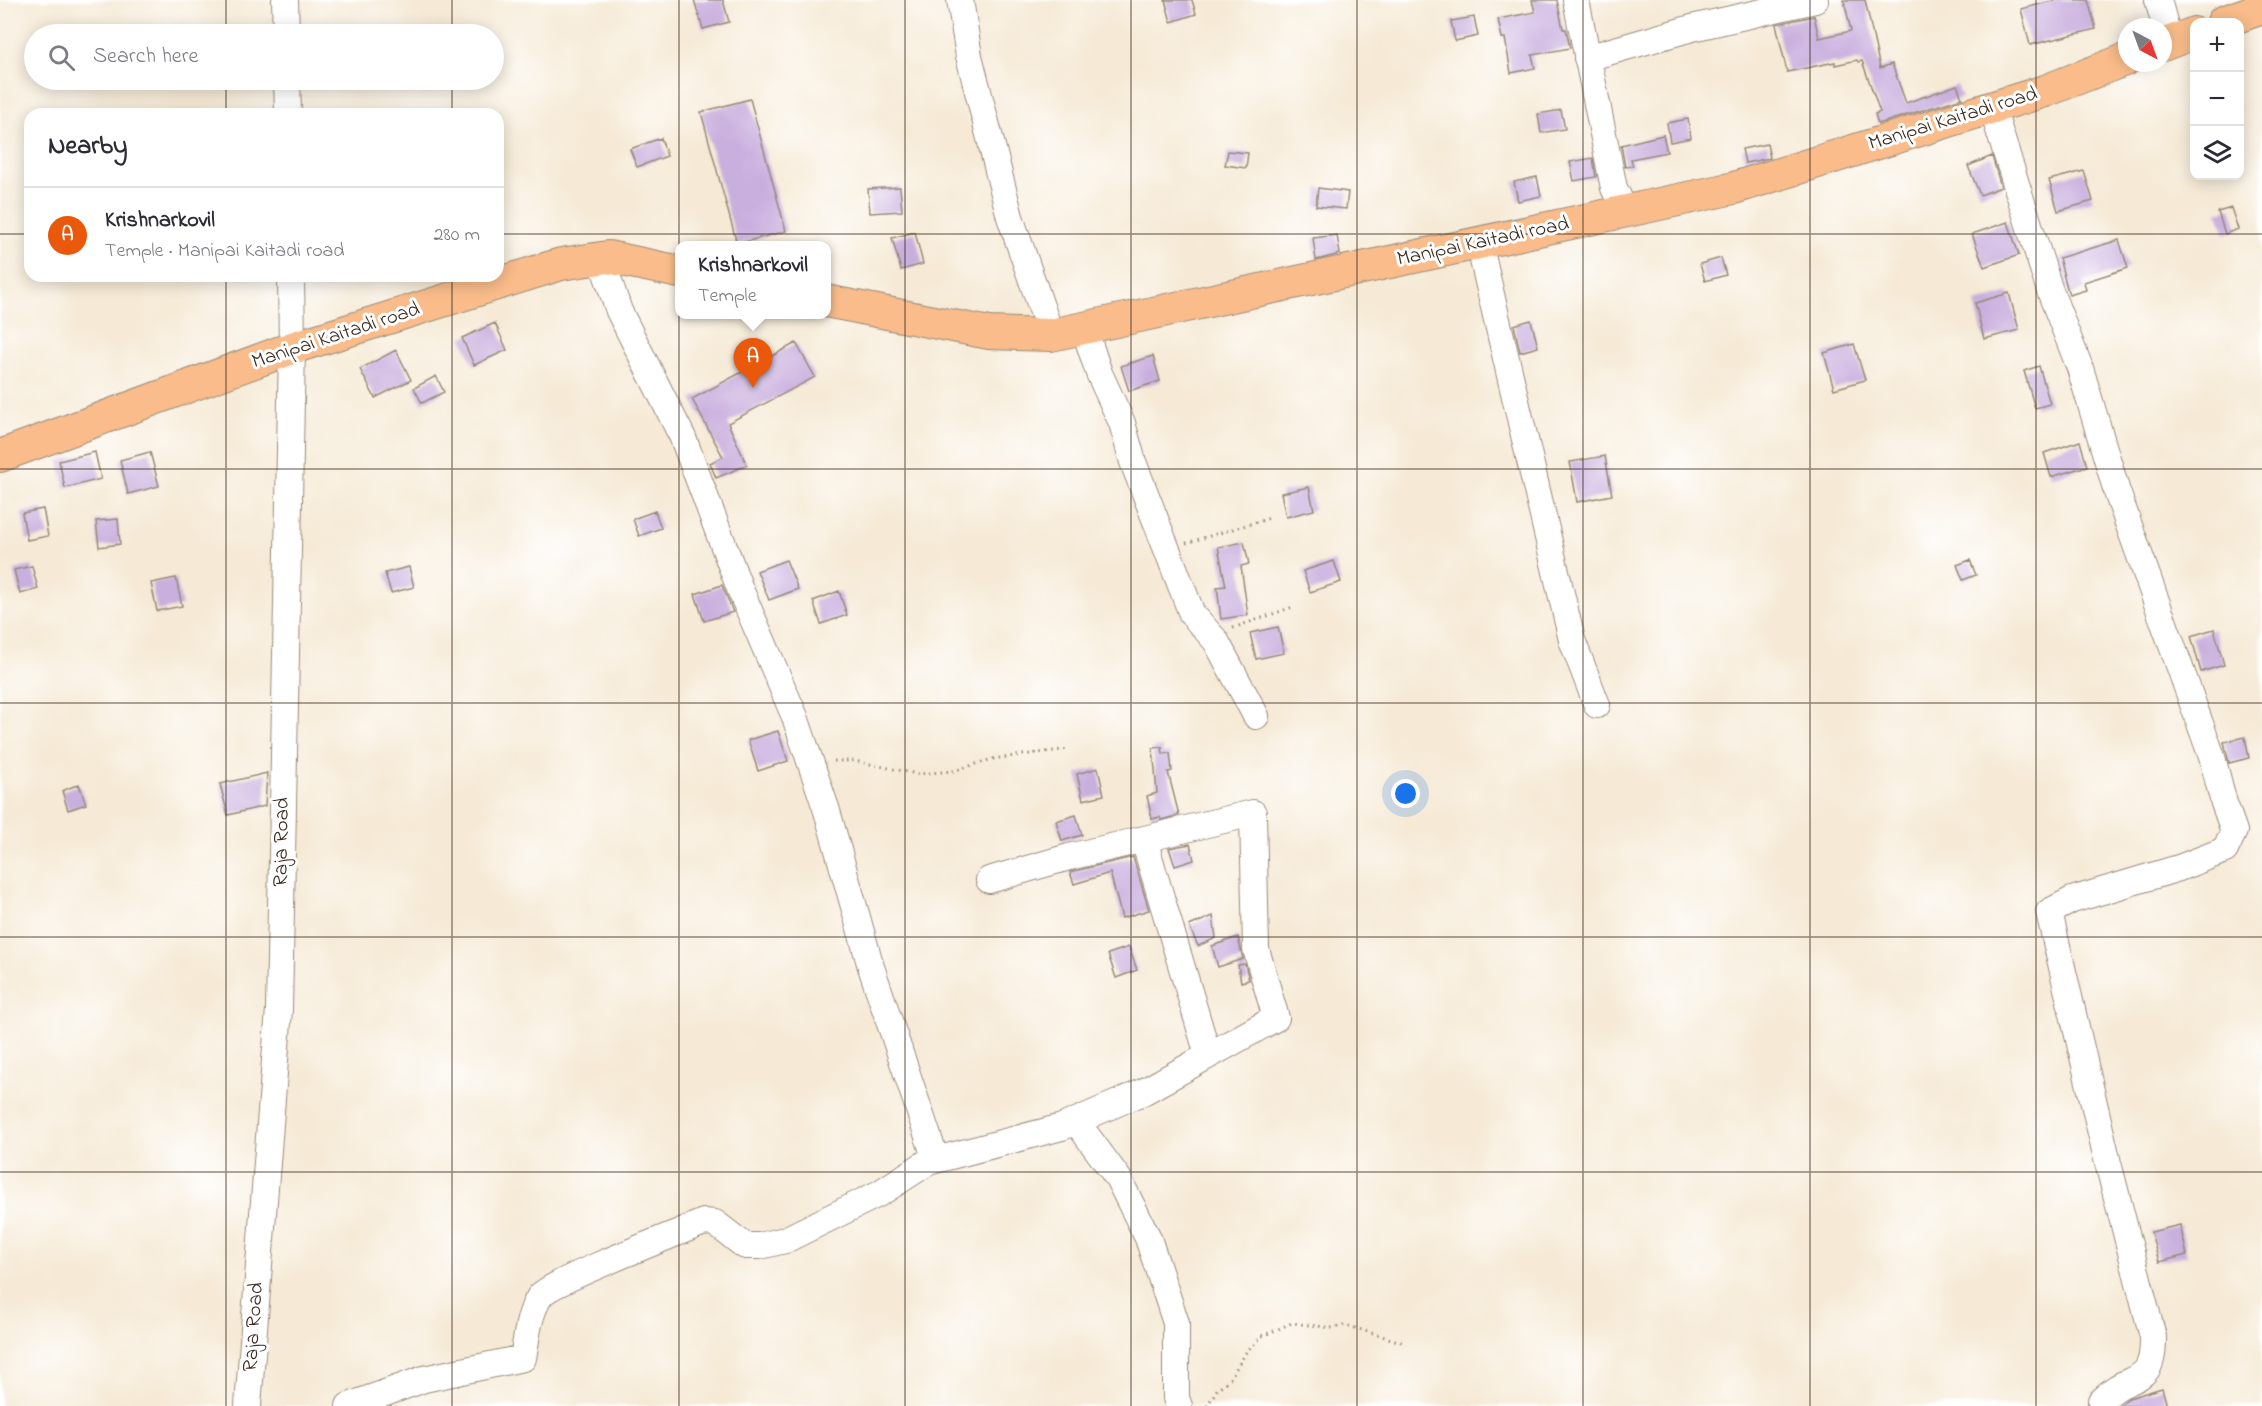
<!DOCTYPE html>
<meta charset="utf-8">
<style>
:root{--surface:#fff;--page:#f2f2f3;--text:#2b2b33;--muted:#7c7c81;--line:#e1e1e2;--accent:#ea580c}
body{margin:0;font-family:"Indie Flower",sans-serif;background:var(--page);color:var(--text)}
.controls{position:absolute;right:18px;top:18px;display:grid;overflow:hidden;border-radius:12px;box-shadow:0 3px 15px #0003}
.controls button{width:54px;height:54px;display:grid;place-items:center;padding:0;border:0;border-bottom:2px solid var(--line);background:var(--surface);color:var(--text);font:30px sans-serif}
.compass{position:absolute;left:2118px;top:18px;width:54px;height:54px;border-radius:50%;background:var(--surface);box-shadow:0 3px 15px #0003;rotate:139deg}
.you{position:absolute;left:1406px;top:794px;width:21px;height:21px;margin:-15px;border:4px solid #fff;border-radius:50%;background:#1a73e8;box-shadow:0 0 0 9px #1a73e833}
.badge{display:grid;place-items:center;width:39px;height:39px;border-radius:50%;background:var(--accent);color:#fff;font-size:20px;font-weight:700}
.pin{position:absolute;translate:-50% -50px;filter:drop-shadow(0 2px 3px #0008)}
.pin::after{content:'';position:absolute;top:32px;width:21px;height:18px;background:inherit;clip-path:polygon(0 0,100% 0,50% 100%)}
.popup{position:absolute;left:675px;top:241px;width:156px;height:78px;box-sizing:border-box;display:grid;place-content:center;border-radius:12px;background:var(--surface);filter:drop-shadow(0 2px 4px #0005);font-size:20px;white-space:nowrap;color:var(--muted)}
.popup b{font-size:22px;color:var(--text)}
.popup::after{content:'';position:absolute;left:50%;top:100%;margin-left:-12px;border:12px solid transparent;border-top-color:var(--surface)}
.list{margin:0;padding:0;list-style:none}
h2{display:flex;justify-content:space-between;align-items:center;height:78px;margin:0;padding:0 24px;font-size:26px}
h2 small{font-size:20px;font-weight:400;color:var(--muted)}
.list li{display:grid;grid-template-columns:39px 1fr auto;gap:18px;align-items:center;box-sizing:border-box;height:96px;padding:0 24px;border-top:2px solid var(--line)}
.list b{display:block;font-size:22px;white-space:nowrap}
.list p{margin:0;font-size:20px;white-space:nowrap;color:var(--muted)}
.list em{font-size:20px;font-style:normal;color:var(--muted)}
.icon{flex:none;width:33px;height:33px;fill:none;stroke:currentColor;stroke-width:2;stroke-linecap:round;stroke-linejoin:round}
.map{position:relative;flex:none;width:2262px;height:1406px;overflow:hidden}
.search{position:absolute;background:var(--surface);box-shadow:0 3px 15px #0003;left:24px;top:24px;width:480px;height:66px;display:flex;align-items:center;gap:15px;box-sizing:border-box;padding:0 21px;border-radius:33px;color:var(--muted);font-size:22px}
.panel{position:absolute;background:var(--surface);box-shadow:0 3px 15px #0003;left:24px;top:108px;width:480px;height:174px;border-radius:18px}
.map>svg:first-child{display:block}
.building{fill:#c9afde}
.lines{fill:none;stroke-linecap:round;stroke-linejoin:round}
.minor-casing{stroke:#988a7a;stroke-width:28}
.major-casing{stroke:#988a7a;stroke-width:34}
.path{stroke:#988a7a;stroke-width:3;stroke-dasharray:1.5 4.5;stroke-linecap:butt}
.minor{stroke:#fff;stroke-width:26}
.major{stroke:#f9bc8a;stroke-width:32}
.grid{fill:none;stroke:#3b2a1e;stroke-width:1.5;stroke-opacity:0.55}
.labels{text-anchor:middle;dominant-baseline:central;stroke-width:6;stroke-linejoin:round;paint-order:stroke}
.street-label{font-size:21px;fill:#3b2a1e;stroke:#fff}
</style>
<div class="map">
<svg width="2262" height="1406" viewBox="0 0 2262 1406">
<rect width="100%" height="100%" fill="#fff"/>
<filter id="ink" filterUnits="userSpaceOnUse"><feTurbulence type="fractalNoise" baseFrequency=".0167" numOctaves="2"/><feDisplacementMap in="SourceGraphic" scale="12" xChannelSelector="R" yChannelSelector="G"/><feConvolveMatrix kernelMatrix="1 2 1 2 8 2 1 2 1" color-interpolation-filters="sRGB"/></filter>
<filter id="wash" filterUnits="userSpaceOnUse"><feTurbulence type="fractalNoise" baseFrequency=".008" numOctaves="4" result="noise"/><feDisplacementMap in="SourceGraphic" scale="24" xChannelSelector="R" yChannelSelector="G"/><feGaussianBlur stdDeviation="1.35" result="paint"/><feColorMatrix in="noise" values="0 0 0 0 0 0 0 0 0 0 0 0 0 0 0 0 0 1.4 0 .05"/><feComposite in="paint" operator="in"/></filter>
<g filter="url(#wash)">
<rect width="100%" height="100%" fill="#f6ead6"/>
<g id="blocks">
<path class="building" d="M694 0H723L729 22 703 29Z
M1165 0H1192L1196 14 1171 22Z
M1532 0H1557L1563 29H1566L1570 48 1532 55 1535 68 1511 73 1505 38H1502L1498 19 1535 12Z
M1844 0H1865L1880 68 1892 64 1906 103 1957 85 1962 98 1878 124 1875 114 1880 112 1862 61 1858 62 1857 60 1835 65V62L1787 72 1776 24 1814 16 1819 38 1851 31Z
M2056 0H2088L2096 29 2030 45 2021 9Z
M1474 17 1478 36 1455 41 1451 21Z
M750 99 786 231 737 244 701 112Z
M1561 110 1565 129 1541 133 1538 114Z
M1688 119 1691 138 1670 142 1667 123Z
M1663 135 1667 152 1631 159 1633 166 1625 167 1621 145Z
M661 138 667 156 637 167 630 149Z
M1767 144 1770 158 1745 163 1742 149Z
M1228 151 1248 153 1246 168 1225 165Z
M1992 156 2001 187 1980 195 1968 166Z
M1593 158 1596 177 1574 181 1570 162Z
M2084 171 2093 201 2058 211 2049 180Z
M1537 177 1541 196 1518 201 1514 182Z
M900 187 902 211 870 213 868 189Z
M1318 188 1348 192 1346 209 1316 206Z
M2231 208 2238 229 2225 234 2218 212Z
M2008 222 2019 255 1984 267 1972 234Z
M915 232 923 264 901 270 892 238Z
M1337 235 1340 254 1316 260 1313 238Z
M2119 240 2128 268 2084 282 2086 290 2069 295 2059 258Z
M1721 258 1726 275 1705 281 1700 264Z
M2009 293 2019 330 1984 339 1975 303Z
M1531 320 1538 347 1520 352 1514 325Z
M495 323 507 350 474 365 462 338Z
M796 343 815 377 728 423 747 465 716 478 710 463 723 457 692 399Z
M1854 344 1865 380 1834 389 1824 353Z
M396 350 411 380 375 398 360 369Z
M1153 356 1160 381 1129 391 1121 366Z
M2039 366 2050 404 2035 408 2024 371Z
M436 376 444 392 422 403 414 388Z
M2080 441 2087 466 2051 477 2044 453Z
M95 452 101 479 65 488 59 461Z
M150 452 159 486 128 494 120 460Z
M1605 456 1612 495 1577 502 1570 462Z
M1309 487 1314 510 1286 517 1281 493Z
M43 509 48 536 27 540 22 513Z
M655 511 661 528 639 536 633 519Z
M118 519 120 544 99 547 96 521Z
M1244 542 1249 564 1241 566 1248 615 1221 619 1217 587 1226 586 1218 547Z
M786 560 798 589 769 600 757 571Z
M1970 560 1976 575 1963 580 1957 565Z
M1334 561 1341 582 1310 592 1303 571Z
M32 566 38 589 20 594 14 570Z
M409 567 414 587 391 593 385 573Z
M176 578 182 606 157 611 151 583Z
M722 585 733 612 704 621 695 594Z
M839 591 847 615 821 624 813 601Z
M1278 627 1284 653 1256 659 1250 633Z
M2214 629 2224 665 2201 672 2191 636Z
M778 731 788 761 758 771 748 740Z
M2245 737 2249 758 2229 763 2224 742Z
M1162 747 1163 754 1170 753 1172 771 1168 772 1179 815 1161 820 1160 817 1152 819 1147 796 1157 793 1153 748Z
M1098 768 1104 795 1083 800 1077 774Z
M267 773 265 806 228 815 220 784Z
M79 784 86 804 68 810 62 791Z
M1076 815 1082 835 1062 841 1056 821Z
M1190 844 1194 860 1175 866 1169 848Z
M1133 857 1149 910 1122 918 1110 873 1074 884 1070 872Z
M1213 916 1216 938 1198 946 1189 926Z
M1238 937 1243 959 1218 967 1212 946Z
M1129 947 1137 970 1116 978 1108 954Z
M1245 964 1249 980 1241 982 1238 965Z
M2180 1225 2187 1255 2159 1262 2151 1232Z
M2162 1388 2167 1406H2118L2129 1398Z"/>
</g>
</g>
<g filter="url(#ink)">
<use href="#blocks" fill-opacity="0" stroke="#988a7a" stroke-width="1.5"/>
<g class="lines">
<g class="minor-casing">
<path id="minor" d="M285 0 286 34
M960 0 969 56 1010 217 1051 335
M1576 0 1614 188 1625 211
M2158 0 2170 43
M1587 58 1692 28 1815 0
M287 80 288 114
M1992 108 2050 291 2080 368 2117 492 2212 757 2224 803 2234 831 2225 850 2179 868 2072 900 2049 912 2108 1163 2153 1337C2154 1390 2129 1370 2101 1401L2102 1406
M1479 243 1572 640 1597 705
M601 258 619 311 683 438 740 589 795 717 827 811 871 967 936 1160
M1084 328 1099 373 1122 423 1133 462 1192 614 1216 641 1256 716
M1144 840 1208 1055
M1076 1121 1118 1178 1148 1238 1176 1323V1398L1179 1406
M248 1406 279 1009 292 348 291 276
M349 1406 424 1379 523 1358C527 1337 528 1315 540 1296 550 1282 680 1232 704 1222L715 1223 745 1246H760L785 1240 880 1193 928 1162 1062 1127 1143 1092 1276 1018 1256 949 1253 813 1069 857 989 880"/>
</g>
<g class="major-casing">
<path id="major" d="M2223 22 2262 8
M2163 45 2194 33
M826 301 989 333 1051 335 1734 188 2045 91 2127 59
M0 456 292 348 561 264 608 257 680 272"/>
</g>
<path class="path" d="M1186 543 1270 518
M1233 628 1293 607
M834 761H855L917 774 953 771 992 759 1069 749
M1207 1406 1218 1388 1229 1380 1247 1351 1262 1336 1292 1323 1333 1328 1345 1325 1405 1343"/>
<use href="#minor" class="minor"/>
<use href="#major" class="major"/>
</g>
</g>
<path class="grid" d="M226 0V34M452 0V34M679 0V1406M905 0V1406M1131 0V1406M1357 0V1406M1583 0V1406M1810 0V1406M2036 0V1406M226 80V114M452 80V114M0 234H30M498 234H2262M226 276V1406M452 276V1406M0 469H2262M0 703H2262M0 937H2262M0 1172H2262"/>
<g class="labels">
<g class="street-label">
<text transform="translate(1953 119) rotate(-17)">Manipai Kaitadi road</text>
<text transform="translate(1483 242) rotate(-12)">Manipai Kaitadi road</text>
<text transform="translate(336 336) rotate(-18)">Manipai Kaitadi road</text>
<text transform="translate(282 842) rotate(-89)">Raja Road</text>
<text transform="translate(254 1327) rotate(-86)">Raja Road</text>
</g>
</g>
</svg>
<div class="controls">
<button>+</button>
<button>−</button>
<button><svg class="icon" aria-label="layers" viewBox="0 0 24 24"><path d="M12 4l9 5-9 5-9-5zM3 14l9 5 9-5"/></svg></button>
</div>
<svg class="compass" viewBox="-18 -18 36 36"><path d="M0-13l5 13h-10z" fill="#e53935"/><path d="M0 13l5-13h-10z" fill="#7c7c81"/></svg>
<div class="you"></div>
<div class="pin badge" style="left:753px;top:388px">A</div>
<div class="popup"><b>Krishnarkovil</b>Temple</div>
<div class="search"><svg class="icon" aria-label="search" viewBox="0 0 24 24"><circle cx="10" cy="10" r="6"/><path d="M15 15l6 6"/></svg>Search here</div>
<section class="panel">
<h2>Nearby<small></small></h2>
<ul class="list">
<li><span class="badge">A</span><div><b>Krishnarkovil</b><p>Temple · Manipai Kaitadi road</p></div><em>280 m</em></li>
</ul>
</section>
</div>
